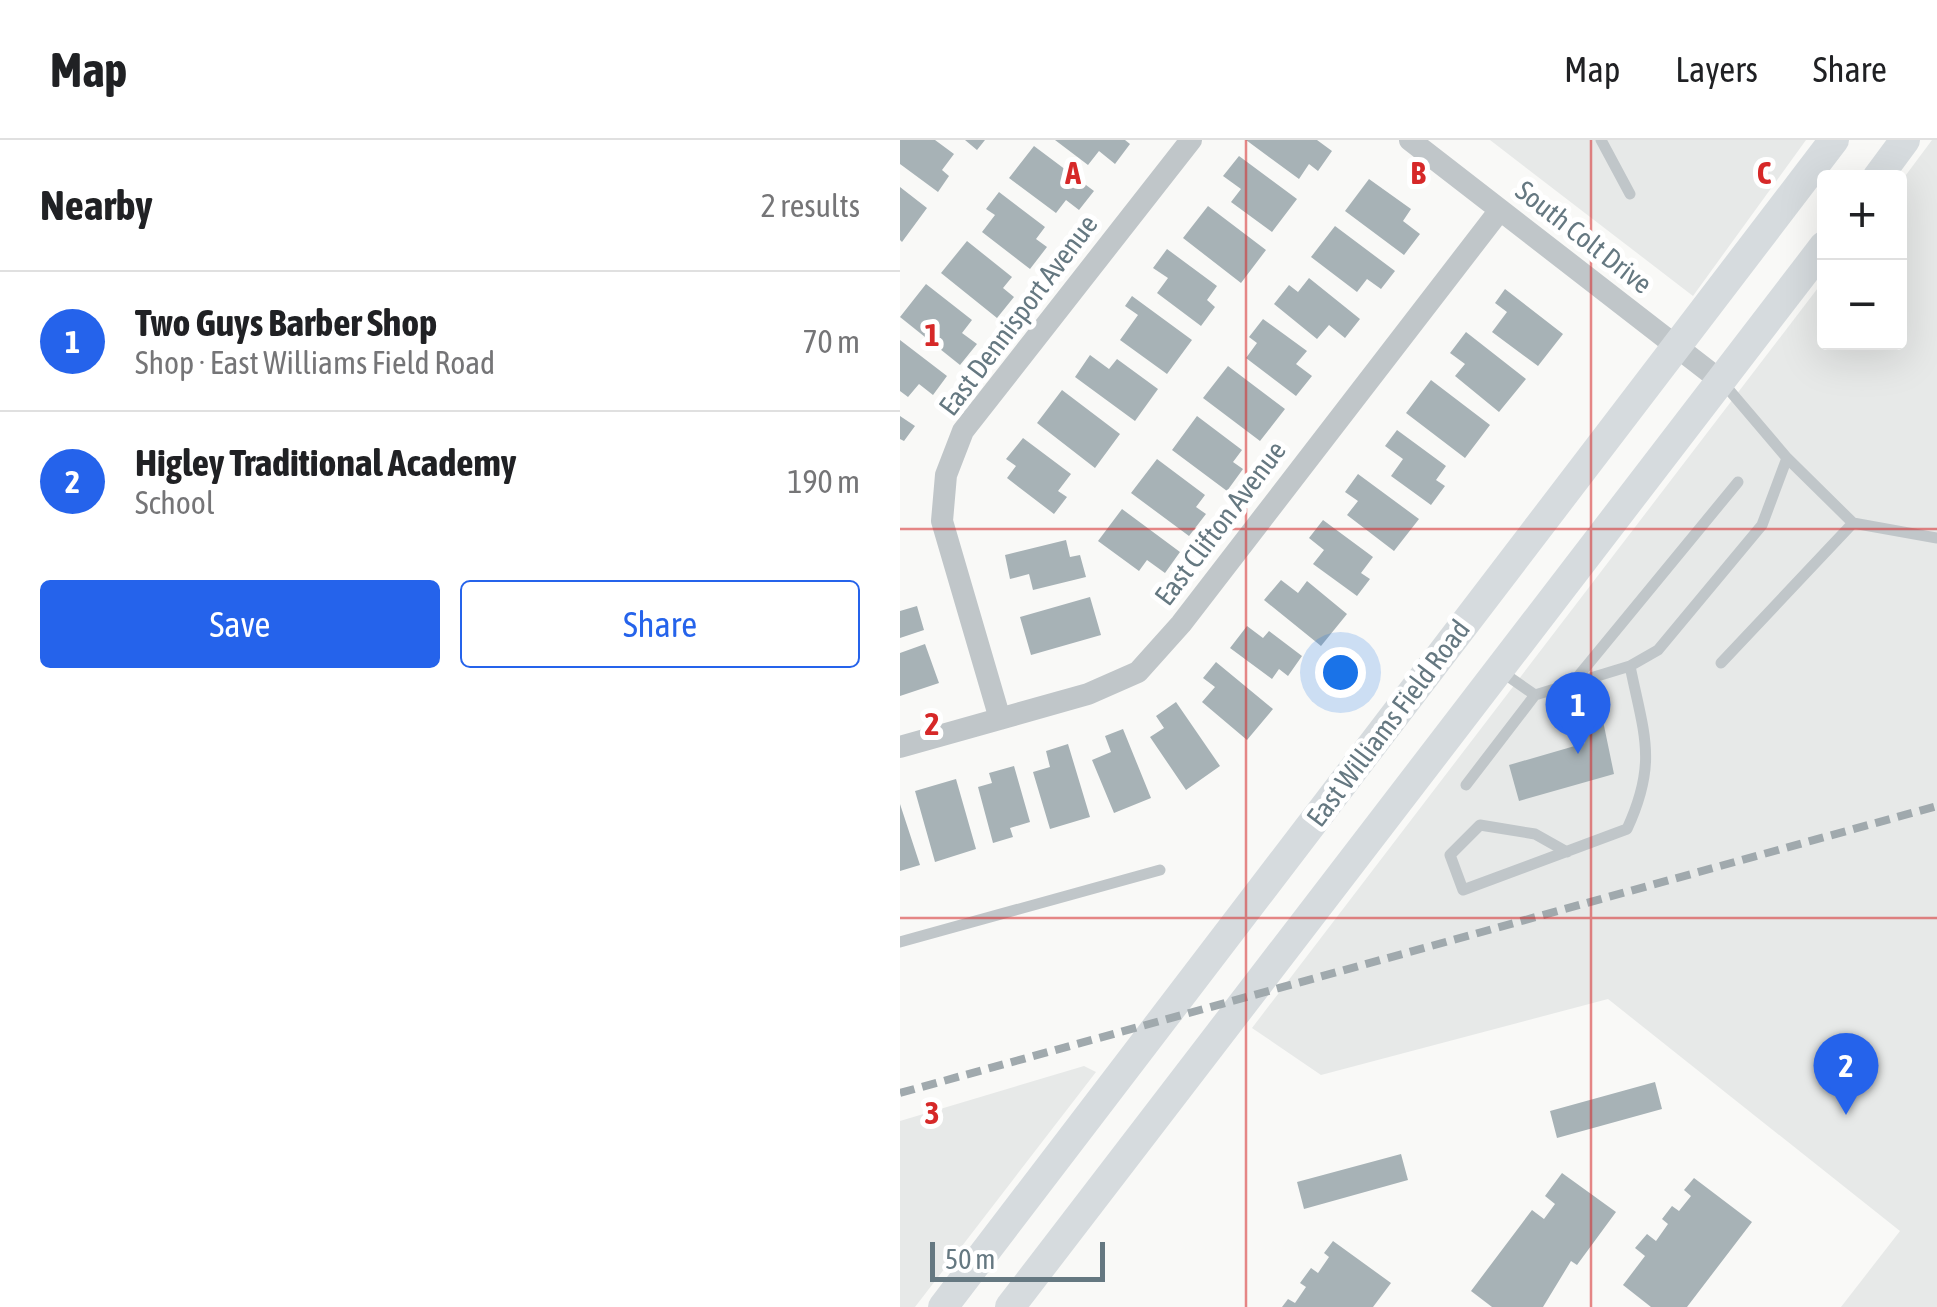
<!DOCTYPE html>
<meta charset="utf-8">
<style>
:root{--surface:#fff;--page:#f6f6f6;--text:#202124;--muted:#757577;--line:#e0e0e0;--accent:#2563eb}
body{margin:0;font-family:"Asap Condensed",sans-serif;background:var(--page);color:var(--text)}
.controls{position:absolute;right:30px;top:30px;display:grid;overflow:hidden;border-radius:10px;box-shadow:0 10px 40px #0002}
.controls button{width:90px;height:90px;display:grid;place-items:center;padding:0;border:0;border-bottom:2px solid var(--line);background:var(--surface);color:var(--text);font:50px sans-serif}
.scale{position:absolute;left:30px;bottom:25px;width:175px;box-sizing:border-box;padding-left:10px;border:5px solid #657881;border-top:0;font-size:28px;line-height:35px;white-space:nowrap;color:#657881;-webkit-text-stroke:8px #fff;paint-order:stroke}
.you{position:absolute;left:440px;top:532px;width:35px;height:35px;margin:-25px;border:8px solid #fff;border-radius:50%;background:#1a73e8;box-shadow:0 0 0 15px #1a73e833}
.badge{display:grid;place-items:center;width:65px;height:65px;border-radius:50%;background:var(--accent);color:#fff;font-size:32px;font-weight:700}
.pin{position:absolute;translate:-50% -82px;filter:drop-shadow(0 2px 5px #0008)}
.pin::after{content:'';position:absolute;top:52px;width:35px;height:30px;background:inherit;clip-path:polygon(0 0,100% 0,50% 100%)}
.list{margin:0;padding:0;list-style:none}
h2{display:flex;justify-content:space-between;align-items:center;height:130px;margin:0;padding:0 40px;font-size:42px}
h2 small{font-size:32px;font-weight:400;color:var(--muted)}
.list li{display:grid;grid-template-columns:65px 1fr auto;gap:30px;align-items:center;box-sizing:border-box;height:140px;padding:0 40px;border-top:2px solid var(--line)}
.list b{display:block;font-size:38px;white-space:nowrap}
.list p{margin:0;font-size:32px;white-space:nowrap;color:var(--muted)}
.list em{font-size:32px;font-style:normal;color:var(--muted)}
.actions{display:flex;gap:20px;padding:30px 40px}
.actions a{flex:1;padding:22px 0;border:2px solid var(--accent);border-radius:10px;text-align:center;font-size:35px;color:var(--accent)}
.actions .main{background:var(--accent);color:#fff}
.map{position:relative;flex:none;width:1037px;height:1167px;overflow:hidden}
header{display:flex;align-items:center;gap:60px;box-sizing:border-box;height:140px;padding:0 50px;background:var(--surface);border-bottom:2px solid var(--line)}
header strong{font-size:48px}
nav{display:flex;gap:55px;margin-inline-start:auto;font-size:35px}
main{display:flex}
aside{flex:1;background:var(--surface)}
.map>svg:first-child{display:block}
.built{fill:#e7e9e8}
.building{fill:#a7b2b6}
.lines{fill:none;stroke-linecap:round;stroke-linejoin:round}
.lane{stroke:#c0c6c9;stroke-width:11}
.street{stroke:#c0c6c9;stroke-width:22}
.secondary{stroke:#d6dbde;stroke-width:30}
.rail{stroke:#a0a9ad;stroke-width:8;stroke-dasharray:15 8;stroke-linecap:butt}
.grid{fill:none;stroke:#d62828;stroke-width:2.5;stroke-opacity:0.55}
.labels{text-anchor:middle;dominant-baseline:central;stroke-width:10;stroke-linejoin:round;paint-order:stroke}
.street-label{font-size:28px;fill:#657881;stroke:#fff}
.grid-label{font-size:32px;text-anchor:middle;font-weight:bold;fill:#d62828;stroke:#fff;stroke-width:10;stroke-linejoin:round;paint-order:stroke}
</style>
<header>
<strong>Map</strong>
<nav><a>Map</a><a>Layers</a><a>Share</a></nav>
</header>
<main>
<aside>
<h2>Nearby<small>2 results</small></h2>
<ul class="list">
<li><span class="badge">1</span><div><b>Two Guys Barber Shop</b><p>Shop · East Williams Field Road</p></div><em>70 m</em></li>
<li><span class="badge">2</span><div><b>Higley Traditional Academy</b><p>School</p></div><em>190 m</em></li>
</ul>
<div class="actions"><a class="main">Save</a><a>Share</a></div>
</aside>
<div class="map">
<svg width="1037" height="1167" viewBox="0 0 1037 1167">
<rect width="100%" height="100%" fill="#f9f9f7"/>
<path class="built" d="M590 0H906L793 156Z
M1032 0H1037V1167H941L1000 1091 708 859 421 935 352 888 924 140V202H999L1000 43Z
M184 926 196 932 15 1167H0V981Z"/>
<path class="building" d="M0 0H35L54 14 42 30 49 36 38 52 0 24Z
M65 0H85L77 10Z
M155 0H225L230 4 215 24 199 11 188 25Z
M346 0H417L432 11 418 31 409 24 399 39Z
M134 6 194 51 179 70 166 60 156 73 109 38Z
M339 16 397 59 372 92 331 62 341 49 323 36Z
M469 39 511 69 503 81 520 94 504 115 445 71Z
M0 47 27 68 2 102 0 100Z
M99 52 145 87 136 99 147 107 130 129 82 92 95 75 86 69Z
M308 66 366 110 341 143 283 98Z
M435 86 495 131 481 149 467 139 457 152 411 117Z
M67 101 112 137 103 148 114 157 97 178 41 133Z
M267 109 317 146 307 160 315 167 301 186 257 153 268 138 253 128Z
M409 138 460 179 445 198 429 185 417 199 374 164 389 145 398 152Z
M26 144 72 180 62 193 77 204 60 225 0 177Z
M605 149 663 194 638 226 592 192 607 172 595 163Z
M232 156 292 200 267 234 220 200 238 175 225 166Z
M363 179 407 211 396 224 412 236 396 256 346 218 357 203 349 197Z
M566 192 626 239 599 272 555 236 565 224 550 213Z
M0 200 47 236 33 255 19 244 8 257 0 251Z
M190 215 209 229 217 219 258 249 235 281 175 237Z
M328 226 385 269 360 301 303 258Z
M531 240 590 285 565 318 506 273Z
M162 250 220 294 195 328 137 283Z
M0 276 15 286 4 301 0 299Z
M297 276 342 310 333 322 343 329 327 351 272 310Z
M497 290 546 326 536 340 545 346 531 365 491 336 503 319 485 306Z
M123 298 171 334 158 351 167 357 154 374 107 338 116 326 106 319Z
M257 319 305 355 296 367 306 374 289 396 231 353Z
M458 334 519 379 494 411 447 375 458 361 445 352Z
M222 369 280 412 265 433 247 420 239 431 198 401Z
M423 380 473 417 461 433 470 439 457 456 413 424 424 410 409 398Z
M166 400 170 417 180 415 186 437 133 450 129 434 110 439 105 415Z
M381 440 398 453 407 441 447 474 421 506 364 460Z
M190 457 201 495 131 515 120 477Z
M17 466 24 490 0 498V471Z
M347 486 363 498 369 491 402 516 388 536 379 529 372 539 330 508Z
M25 504 39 543 0 556V513Z
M316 522 373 569 347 600 302 562 315 547 303 538Z
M276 562 320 626 286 650 250 597 264 588 256 576Z
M702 576 714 634 619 661 609 625 685 603 679 582Z
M223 589 251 658 214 673 192 620 211 612 205 596Z
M168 604 190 677 150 689 133 632 150 627 146 611Z
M114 626 130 682 110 688 113 697 93 703 78 647 92 643 89 633Z
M56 639 76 709 35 722 15 651Z
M0 664 20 725 0 731Z
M755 942 762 969 657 998 650 971Z
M501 1014 508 1040 404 1069 397 1042Z
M662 1033 716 1072 677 1125 671 1121 643 1167H592L571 1151 632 1070 644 1079 655 1064 645 1056Z
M794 1038 852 1082 787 1167H751L723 1145 745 1116 735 1108 747 1094 756 1101 768 1084 762 1079 772 1066 779 1071 791 1056 784 1050Z
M433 1101 491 1143 473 1167H382L388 1159 395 1163 406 1147 400 1143 411 1128 418 1133 429 1117 424 1113Z"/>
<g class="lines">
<path class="lane" d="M701 0 730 54
M953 383 1037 398
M821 523 953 383 887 318
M730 526 758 510 862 385 887 318 824 244
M602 532 635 555
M671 545 838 342
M566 645 635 555 730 526C744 595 758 622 727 689L563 750 550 715 580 685 635 694 667 712
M0 802 260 730"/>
<path class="street" d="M510 0 821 241
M100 579 42 381 46 335 63 291 291 0
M0 607 188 554 238 532 281 484 600 70"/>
<path class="secondary" d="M977 38 1005 0
M43 1167 934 0
M110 1167 924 106"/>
<path class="rail" d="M0 953 1037 666"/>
</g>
<path class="grid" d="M346 0V1167M691 0V1167M0 389H1037M0 778H1037"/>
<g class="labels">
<g class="street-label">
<text transform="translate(684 97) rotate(38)">South Colt Drive</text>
<text transform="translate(118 175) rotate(-53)">East Dennisport Avenue</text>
<text transform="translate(320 383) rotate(-53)">East Clifton Avenue</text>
<text transform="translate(488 583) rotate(-53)">East Williams Field Road</text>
</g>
</g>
<g class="grid-label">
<text x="173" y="44">A</text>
<text x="518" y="44">B</text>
<text x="864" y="44">C</text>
<text x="32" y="206">1</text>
<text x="32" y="595">2</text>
<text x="32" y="984">3</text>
</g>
</svg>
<div class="controls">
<button>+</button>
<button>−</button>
</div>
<div class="scale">50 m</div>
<div class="you"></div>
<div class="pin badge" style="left:678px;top:614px">1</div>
<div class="pin badge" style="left:946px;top:975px">2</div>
</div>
</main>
